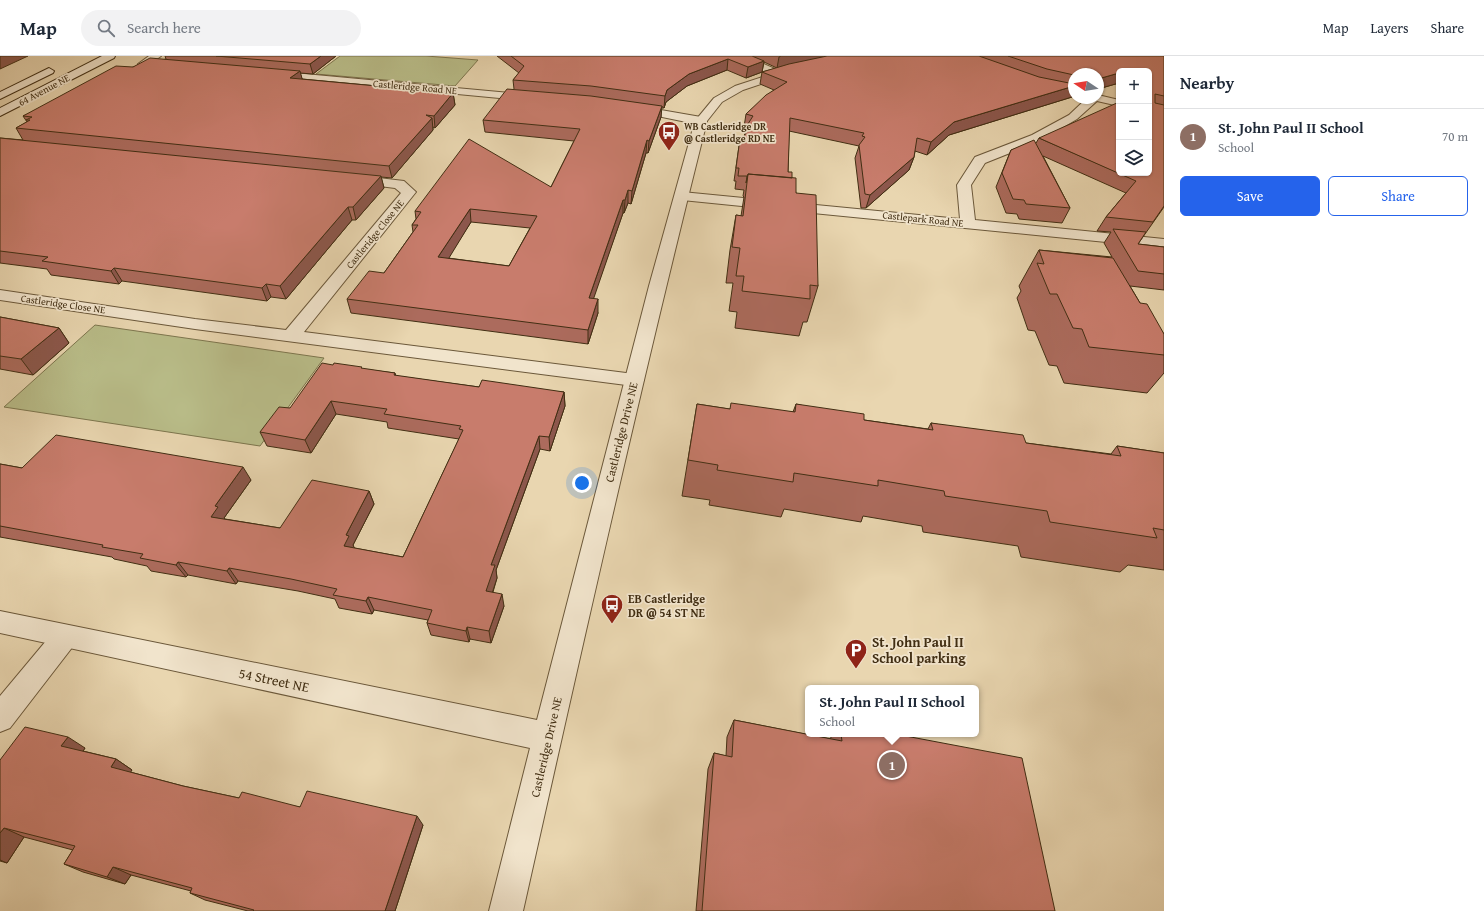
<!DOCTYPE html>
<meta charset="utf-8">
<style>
:root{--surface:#fff;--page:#f2f2f3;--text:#1f2937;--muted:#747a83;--line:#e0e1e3;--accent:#2563eb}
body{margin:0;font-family:"Gentium Book Plus",serif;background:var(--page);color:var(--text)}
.controls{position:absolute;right:12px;top:12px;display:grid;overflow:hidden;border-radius:6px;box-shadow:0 1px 3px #0004}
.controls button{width:36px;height:36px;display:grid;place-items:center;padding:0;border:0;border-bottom:1px solid var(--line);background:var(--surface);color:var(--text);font:20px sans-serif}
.compass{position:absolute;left:1068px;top:12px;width:36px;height:36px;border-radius:50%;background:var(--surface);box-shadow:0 1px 3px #0004;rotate:282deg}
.you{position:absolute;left:582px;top:427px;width:14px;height:14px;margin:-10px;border:3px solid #fff;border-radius:50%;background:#1a73e8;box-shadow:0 0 0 6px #1a73e833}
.badge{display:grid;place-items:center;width:26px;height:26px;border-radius:50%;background:var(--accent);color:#fff;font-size:13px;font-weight:700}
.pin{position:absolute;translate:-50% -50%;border:2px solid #fff;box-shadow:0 1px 4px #0006}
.popup{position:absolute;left:805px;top:629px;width:174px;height:52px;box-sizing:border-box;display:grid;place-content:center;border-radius:6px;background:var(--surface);filter:drop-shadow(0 1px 3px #0005);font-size:13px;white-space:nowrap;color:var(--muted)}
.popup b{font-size:15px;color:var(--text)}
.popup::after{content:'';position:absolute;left:50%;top:100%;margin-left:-8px;border:8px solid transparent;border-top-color:var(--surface)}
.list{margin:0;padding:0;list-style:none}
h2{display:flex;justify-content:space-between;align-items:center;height:52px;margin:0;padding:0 16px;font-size:17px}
h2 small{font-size:13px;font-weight:400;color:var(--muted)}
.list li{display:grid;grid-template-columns:26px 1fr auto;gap:12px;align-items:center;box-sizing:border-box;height:56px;padding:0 16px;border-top:1px solid var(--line)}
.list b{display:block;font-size:15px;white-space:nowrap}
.list p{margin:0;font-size:13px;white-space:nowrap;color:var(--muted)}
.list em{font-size:13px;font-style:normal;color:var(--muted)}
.actions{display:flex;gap:8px;padding:12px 16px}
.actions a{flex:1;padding:9px 0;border:1px solid var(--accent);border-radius:6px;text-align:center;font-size:14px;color:var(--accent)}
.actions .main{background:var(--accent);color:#fff}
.icon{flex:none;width:22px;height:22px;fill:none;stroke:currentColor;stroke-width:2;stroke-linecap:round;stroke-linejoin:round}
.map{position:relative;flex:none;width:1164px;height:855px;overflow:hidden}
header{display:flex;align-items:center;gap:24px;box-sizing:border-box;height:56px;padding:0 20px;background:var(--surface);border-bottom:1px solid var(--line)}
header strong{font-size:19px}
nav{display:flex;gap:22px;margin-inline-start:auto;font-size:14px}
.search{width:280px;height:36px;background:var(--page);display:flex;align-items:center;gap:10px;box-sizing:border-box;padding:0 14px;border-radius:22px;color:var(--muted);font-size:15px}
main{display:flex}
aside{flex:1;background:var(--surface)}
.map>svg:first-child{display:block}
.green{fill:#b9bd89;stroke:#7d764e}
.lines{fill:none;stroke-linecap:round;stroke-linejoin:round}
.minor-casing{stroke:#6b583a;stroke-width:2}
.tertiary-casing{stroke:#6b583a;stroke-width:2}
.secondary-casing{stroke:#412e13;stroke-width:2}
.minor{fill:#f1e4cc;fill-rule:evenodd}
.tertiary{fill:#f1e4cc;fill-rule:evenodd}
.secondary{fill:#f1e4cc;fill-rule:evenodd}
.wall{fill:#ac6b5d;stroke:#412e13;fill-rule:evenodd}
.shaded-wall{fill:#8c574c;stroke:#412e13}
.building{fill:#c87c6c;stroke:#412e13;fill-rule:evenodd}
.labels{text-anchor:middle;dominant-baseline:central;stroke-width:3.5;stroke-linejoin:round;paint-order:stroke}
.far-street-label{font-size:10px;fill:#412e13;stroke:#f1e4cc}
.far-poi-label{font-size:10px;font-weight:bold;fill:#412e13;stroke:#f1e4cc;text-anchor:start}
.street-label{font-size:12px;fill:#412e13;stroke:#f1e4cc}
.poi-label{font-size:12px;font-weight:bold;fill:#412e13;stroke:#f1e4cc;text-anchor:start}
.near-poi-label{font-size:14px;font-weight:bold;fill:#412e13;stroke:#f1e4cc;text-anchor:start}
.near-street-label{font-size:14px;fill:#412e13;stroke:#f1e4cc}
</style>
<header>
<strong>Map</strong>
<div class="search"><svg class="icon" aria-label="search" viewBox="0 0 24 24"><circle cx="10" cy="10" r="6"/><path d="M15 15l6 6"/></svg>Search here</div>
<nav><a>Map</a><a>Layers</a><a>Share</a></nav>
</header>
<main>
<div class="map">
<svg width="1164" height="855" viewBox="0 0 1164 855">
<rect width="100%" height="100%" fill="#e9d6b0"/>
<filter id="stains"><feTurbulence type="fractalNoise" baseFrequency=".005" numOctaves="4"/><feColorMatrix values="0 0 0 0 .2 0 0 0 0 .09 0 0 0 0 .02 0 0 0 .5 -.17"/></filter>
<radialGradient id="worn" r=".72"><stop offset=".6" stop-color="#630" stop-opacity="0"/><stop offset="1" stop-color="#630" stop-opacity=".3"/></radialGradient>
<path class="green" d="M340 0H426L478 4 455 30 316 18Z
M95 269 324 302 260 390 4 351Z"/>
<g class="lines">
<g class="minor-casing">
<path id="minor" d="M149 0H161L154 5 166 7 167 9 162 12 139 10 138 8Z
M731 0H745L782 16 783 18 782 20H774L732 2Z
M272 15 532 39 538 42 532 45 268 20 267 18Z
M1098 39 1119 44V50L1097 45 1077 63 1040 85 985 107 971 129 975 164 1164 183V193L1136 189 682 144 677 143 675 140 677 137 682 136 960 163 957 129 975 101 1032 79 1069 59 1087 42H1098Z
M632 49 701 61 705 62 707 65 705 68 701 69 628 54 626 52 628 50Z
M353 119 404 125 416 136 304 276 634 318 641 320 644 324 641 328 634 330 195 273 0 244V234L195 263 286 274 401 137 395 132 348 126 346 123 348 120Z
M65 569 74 573 78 581 74 589 10 672 0 676V640L56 573Z"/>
</g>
<g class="tertiary-casing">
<path id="tertiary" d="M790 12 794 13 795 15 794 17 743 34 722 46 707 65C641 328 582 591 523 855H489L530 692 0 577V555L537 664 649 230 695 65 714 42 735 30Z"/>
</g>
<g class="secondary-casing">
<path id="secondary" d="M102 0H115L114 2 0 60V52Z
M49 12 54 15 53 17 0 43V36Z"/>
</g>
<use href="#minor" class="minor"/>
<use href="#tertiary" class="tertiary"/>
<use href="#secondary" class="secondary"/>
</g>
<path class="wall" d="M165 0H336L313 18 300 17 302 23 453 37 455 49 435 72 433 71V74L392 122 381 121 384 132 356 164H352L286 243 271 241 267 245 122 225 119 228 51 219 47 213 0 207V82L23 84 16 72 27 66 23 60 133 11 166 3Z
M497 0H1164V151L1138 188 1164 191V234L1130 230 1140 247 1164 278V317L1147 337 1064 327 1057 310 1049 309 1035 275 1028 274 1017 242 1021 235 1019 230 1039 194 1112 201 1104 187 1111 176 1097 175 1106 161 1126 137 1043 100 1070 152 1062 167 1019 163 1017 158 1006 157 996 131 1011 94 1036 87 1039 82 1119 117 1149 15H1119V27L1098 33V18H1074V37L1072 41 949 79 927 99 915 95 914 101 909 114 866 152H861L855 102 859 90 789 75 788 116 792 122 796 137 818 230 807 266H803L799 280 735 272 737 256 729 255 733 227H726L730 194 736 159 741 160 744 141 743 140 744 134 735 133 736 125H734L739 90 744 81 746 71H744L746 58 774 34 760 28 762 16 777 12 764 6 762 16 746 22 727 14 687 30 666 46 664 52H661V61L648 97H646L631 148 628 147 624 157H623L593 242 598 257 588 288 351 257 347 243 384 217 413 176 412 169 416 163 415 155 551 131 574 85 485 76 483 64 514 33 513 24 519 17ZM471 166 530 172 509 210 448 202Z
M0 261 59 272 69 287 33 319 0 313Z
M362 313 395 317 396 320 479 331 564 336 565 350 550 395 540 393 496 514 497 522 493 536 504 550 491 587 470 583 469 586 431 579 427 567 428 564 374 554 372 558 339 552 335 543 298 535 238 525 236 528 188 519 186 521 151 515 147 510 114 503 112 501 0 481V408L22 412 251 424 224 462 225 463 280 472 369 435 374 448 353 489 354 492 403 501 459 383 388 372 387 366 336 358 311 397 267 390 260 376 290 352Z
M697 348 729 353 793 356 796 348 864 364 928 373 931 367 1026 387 1111 398 1117 390 1164 397V514L1128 509 1120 516 1021 501 1018 490 923 476 922 470 863 460 861 466 784 453 781 461 709 449 710 444 682 440Z
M734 664 830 683 833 678H895L1055 855H696L708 713 714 697 726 700 727 681Z
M85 692 83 695 116 703 132 714 130 716 183 730 239 742 423 769 395 855H248L205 844 190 837 191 835 131 819 125 828 83 816 64 808 73 794 24 781 7 807 0 805V704Z"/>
<path class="shaded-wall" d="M0 0H28L0 13Z
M321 0H336L313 18 310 8Z
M781 0H833L777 12 779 1Z
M728 3 727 14 687 30 666 46 664 52 665 40 667 34 689 18Z
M764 5 762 16 746 22 748 11Z
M300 15 303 26 290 22Z
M1119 17V27L1098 33V23Z
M1074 30V37L1072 41 949 79 927 99 931 86 954 66Z
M453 37 455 49 435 72 434 60Z
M662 50 661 61 648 97 649 85Z
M432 62 433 74 392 122 389 110Z
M647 84 646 97 631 148 632 135Z
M914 101 909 114 866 152 870 139Z
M381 120 384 132 356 164 353 151Z
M628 134V147L624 157 625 144Z
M623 144V157L589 256V242Z
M348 151 352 164 286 243 280 230Z
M470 153 471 166 441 215 438 201Z
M114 212 122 225 119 228 111 215Z
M266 228 271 241 267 245 262 232Z
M598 243V257L588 288V274Z
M59 272 69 287 33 319 21 303Z
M564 336 565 350 550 395 549 381Z
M331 345 336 358 311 397 305 384Z
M539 380 540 393 496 514 497 522 489 547 486 535 491 509Z
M243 411 251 424 224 462 226 464 211 461 215 450Z
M369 435 374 448 353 489 355 493 344 490 346 479Z
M178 506 188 519 186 521 176 509Z
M229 512 238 525 236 528 227 515Z
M502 538 504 550 491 587 489 575Z
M368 541 374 554 372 558 366 545Z
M467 571 470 583 469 586 466 575Z
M68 681 85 692 79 701 61 690Z
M116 703 132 714 127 722 111 711Z
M417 760 423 769 395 855H385Z
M4 772 24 781 7 807 0 804V777Z
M113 811 131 819 125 828 107 821Z"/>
<path class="building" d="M216 0H321L310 8Z
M511 0H752L764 5 748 11 728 3 689 18 667 34 665 40 591 30 513 24 524 10Z
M827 0H979L1039 21 1074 28V30L954 66 931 86 917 82 914 101 870 139 865 138 859 89 865 81 862 80 864 77 790 62 788 116H792V122L748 118 746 127 747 120H738L739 112H736L739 90 749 71H746L753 60 746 58 766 39 787 26 762 16 789 8Z
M1008 0H1164V40L1155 38V47L1164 49V150L1153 166 1106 161 1136 125 1039 82 1119 46V117H1149V15H1119V17L1098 23V18H1074V19L1047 13Z
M150 2 300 15 290 22 453 37 434 60 426 59 432 62 389 110 16 72 30 64H26L32 61 23 60 116 10 133 11Z
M507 33 591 40 662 50 649 85 647 84 632 135 628 134 625 144H623L589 242 598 243 588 274 347 243 369 215 384 217 418 169H412L421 156 415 155 469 83 551 131 580 73 483 64ZM470 153 537 160 509 210 438 201Z
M0 82 381 120 353 151H348L280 230 266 228 262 232 114 212 111 215 42 205 48 201 0 195Z
M1034 84 1070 152 1026 148 1024 144 1013 143 1002 117 1011 94Z
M748 118 796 122V137L816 139 818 230 810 229V243L742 235 744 220H736L740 192 732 191 736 159 743 160Z
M1113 173 1146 176 1138 188 1164 191V218L1138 215Z
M1039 194 1113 202 1140 247 1147 248 1164 278V299L1089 291 1082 273 1073 272 1057 238H1050L1037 207 1044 208Z
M0 261 59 272 21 303 0 300Z
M322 307 333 309 334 307 362 311 361 312 395 317 394 319 479 331 482 324 564 336 549 381 539 380 491 509H495L486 535 502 538 489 575 467 571 466 575 427 567 432 554 368 541 366 545 333 539 337 533 291 523 229 512 227 515 178 506 176 509 140 502 143 498 102 491 103 489 0 470V408L22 412 56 379 243 411 215 450 218 451 211 461 280 472 312 424 369 435 346 479 349 480 344 490 403 501 463 374 459 373 461 370 384 358 387 353 331 345 305 384 260 376 279 351 290 352Z
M731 347 795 356 796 348 864 358V364L933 374 931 367 1023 379 1026 387 1121 400 1117 390 1164 397V474L1153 472 1157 482 1050 466 1047 455 945 440 944 435 878 424V430L794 417 793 426 717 414 718 409 688 404 697 348 730 353Z
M734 664 842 685 841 678H895L1022 702 1055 855H702L714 697 732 701Z
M25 671 68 681 61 690 116 703 111 711 183 730 239 742 242 736 300 751 307 735 417 760 385 855H253L254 854 190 837 192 832 113 811 107 821 64 808 75 790 4 772 0 777V704Z"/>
<defs>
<g id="bus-pin" transform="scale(1.15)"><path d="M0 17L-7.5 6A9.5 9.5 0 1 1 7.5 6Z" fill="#8f2418" stroke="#f1e4cc"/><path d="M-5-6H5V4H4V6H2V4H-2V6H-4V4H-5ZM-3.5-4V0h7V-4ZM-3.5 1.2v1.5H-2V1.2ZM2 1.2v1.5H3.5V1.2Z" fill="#fff"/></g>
<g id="parking-pin" transform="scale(1.15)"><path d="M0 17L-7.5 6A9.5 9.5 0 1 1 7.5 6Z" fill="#8f2418" stroke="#f1e4cc"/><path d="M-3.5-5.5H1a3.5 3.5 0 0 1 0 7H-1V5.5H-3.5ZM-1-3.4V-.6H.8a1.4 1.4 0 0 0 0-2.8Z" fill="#fff"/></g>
</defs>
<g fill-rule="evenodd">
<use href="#bus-pin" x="669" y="76"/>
<use href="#bus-pin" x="612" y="549"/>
<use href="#parking-pin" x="856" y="594"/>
</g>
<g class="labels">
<g class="far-street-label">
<text transform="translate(415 31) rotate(5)">Castleridge Road NE</text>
<text transform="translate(44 34) rotate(-28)">64 Avenue NE</text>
<text transform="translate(923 163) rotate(6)">Castlepark Road NE</text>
<text transform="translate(375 178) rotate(-51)">Castleridge Close NE</text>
<text transform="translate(63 248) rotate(8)">Castleridge Close NE</text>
</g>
<g class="far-poi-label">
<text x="684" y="70">WB Castleridge DR<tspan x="684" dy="12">@ Castleridge RD NE</tspan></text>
</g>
<g class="street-label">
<text transform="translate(621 376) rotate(-76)">Castleridge Drive NE</text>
<text transform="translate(546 691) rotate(-77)">Castleridge Drive NE</text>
</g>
<g class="poi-label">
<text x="628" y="542">EB Castleridge<tspan x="628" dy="14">DR @ 54 ST NE</tspan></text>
</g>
<g class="near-poi-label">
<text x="872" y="586">St. John Paul II<tspan x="872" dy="16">School parking</tspan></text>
</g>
<g class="near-street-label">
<text transform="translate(274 624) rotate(12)">54 Street NE</text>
</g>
</g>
<rect width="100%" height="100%" filter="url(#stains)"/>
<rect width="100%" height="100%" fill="url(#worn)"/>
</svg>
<div class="controls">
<button>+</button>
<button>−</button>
<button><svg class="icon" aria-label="layers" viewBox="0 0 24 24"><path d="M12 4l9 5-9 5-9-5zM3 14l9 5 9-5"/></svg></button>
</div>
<svg class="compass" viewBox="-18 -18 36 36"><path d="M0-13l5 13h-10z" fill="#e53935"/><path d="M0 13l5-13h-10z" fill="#747a83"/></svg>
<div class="you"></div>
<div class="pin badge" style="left:892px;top:709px;background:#8d6e63">1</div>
<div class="popup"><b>St. John Paul II School</b>School</div>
</div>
<aside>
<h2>Nearby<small></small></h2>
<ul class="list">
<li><span class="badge" style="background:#8d6e63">1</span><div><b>St. John Paul II School</b><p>School</p></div><em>70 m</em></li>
</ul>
<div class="actions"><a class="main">Save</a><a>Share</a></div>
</aside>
</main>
